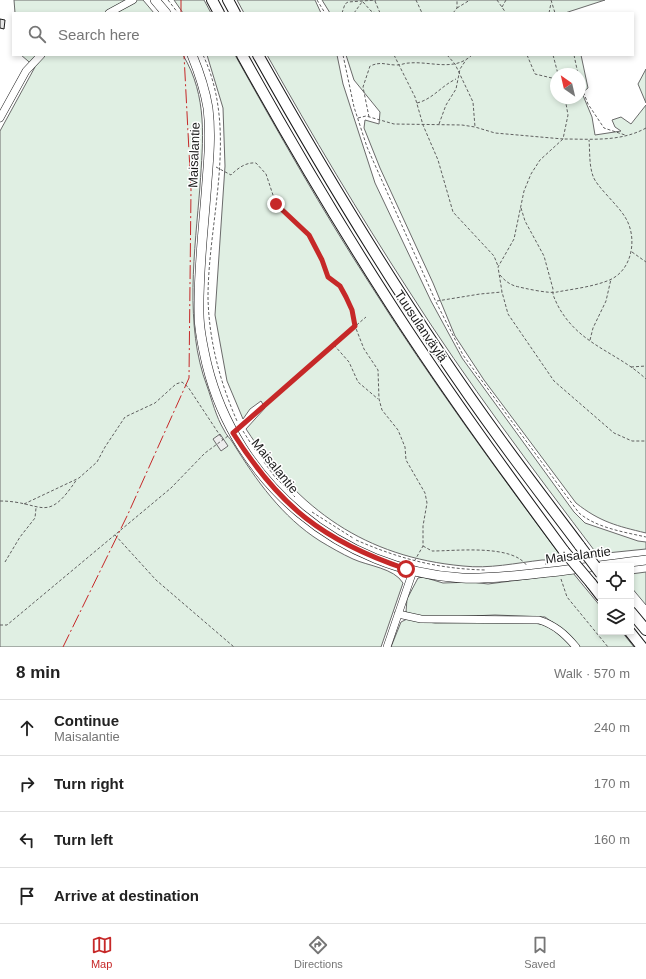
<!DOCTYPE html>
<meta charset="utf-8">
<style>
:root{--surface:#fff;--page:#f6f6f6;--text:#222;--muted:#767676;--line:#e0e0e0;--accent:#c62828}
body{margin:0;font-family:Arial,sans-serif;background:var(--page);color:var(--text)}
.controls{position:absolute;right:12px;bottom:12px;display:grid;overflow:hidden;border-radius:0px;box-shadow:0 2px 6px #0003}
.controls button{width:36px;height:36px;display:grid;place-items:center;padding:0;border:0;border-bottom:1px solid var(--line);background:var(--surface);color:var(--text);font:20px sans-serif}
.compass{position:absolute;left:550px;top:68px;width:36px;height:36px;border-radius:50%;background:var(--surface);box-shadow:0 2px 6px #0003;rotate:326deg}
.stop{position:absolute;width:12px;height:12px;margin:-9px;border:3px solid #c62828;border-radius:50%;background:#fff}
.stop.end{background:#c62828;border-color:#fff;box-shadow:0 1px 4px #0008}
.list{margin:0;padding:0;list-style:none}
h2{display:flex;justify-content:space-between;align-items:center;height:52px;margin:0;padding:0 16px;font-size:17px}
h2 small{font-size:13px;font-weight:400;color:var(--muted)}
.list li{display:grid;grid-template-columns:26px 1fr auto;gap:12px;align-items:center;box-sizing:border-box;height:56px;padding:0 16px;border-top:1px solid var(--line)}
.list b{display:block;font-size:15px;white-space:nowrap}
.list p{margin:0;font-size:13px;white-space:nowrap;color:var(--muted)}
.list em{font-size:13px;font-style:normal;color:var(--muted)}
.icon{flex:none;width:22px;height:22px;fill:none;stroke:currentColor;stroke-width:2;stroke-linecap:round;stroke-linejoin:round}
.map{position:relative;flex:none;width:646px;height:647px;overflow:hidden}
.search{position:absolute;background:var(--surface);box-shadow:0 2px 6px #0003;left:12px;right:12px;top:12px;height:44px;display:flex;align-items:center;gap:10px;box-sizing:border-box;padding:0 14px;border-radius:0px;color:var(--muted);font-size:15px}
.sheet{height:276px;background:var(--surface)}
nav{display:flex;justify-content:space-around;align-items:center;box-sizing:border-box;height:56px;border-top:1px solid var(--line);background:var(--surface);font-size:11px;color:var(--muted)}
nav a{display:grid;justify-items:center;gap:2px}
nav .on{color:var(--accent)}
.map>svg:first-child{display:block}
.green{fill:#e0efe3;stroke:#6a6a6a;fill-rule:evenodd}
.parking{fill:#ededed;stroke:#6a6a6a}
.building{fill:#e6e6e6;stroke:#1a1a1a}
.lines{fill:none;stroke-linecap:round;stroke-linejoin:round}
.minor-casing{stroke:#1a1a1a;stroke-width:8}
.major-casing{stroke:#1a1a1a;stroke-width:10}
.highway-casing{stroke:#1a1a1a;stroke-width:12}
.path{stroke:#5f5f5f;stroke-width:1;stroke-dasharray:3 2;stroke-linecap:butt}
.minor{stroke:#fff;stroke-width:7}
.major{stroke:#fff;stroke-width:9}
.highway{stroke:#fff;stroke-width:10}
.highway-bridge-casing{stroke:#1a1a1a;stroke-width:12;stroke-linecap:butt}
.highway-bridge{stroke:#fff;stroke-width:10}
.power{stroke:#c62828;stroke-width:1;stroke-dasharray:14 3 2 3;stroke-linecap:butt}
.route{stroke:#c62828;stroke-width:5}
.labels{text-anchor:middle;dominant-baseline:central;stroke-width:3;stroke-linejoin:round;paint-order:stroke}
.street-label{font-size:13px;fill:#1a1a1a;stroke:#fff}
</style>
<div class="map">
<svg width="646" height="647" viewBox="0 0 646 647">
<rect width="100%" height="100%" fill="#fff"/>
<path class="green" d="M14 0H143L154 13H15Z
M174 0H204L211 13H183Z
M237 0H315L321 13H244Z
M322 0H605L565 13H330Z
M21 55H183C208 97 203 140 200 186 195 250 184 326 207 386 212 400 216 417 224 430 226 435 230 438 233 443 256 480 282 517 320 541 330 547 342 554 353 559 368 566 394 568 403 583L381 647H0V131L35 67Z
M207 55H235C278 132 322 210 370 284 430 379 496 469 563 559 556 560 549 560 542 560 516 563 489 569 463 566 365 557 299 510 246 429L265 408 261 401 250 409 243 419 227 381 215 315 225 166 223 108Z
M267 55H337L343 84 375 183 431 301 462 358 574 512 585 523 638 541 646 542V549L597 554C532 468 467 382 409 291 359 214 312 135 267 55Z
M346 55H581L588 88 582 93 592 117 595 135 621 131 615 127 612 120 621 117 631 124 646 105V533C617 526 600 522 576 503L484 380 455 336 433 283 380 168 364 128 365 120 379 124 380 112 354 80ZM556 74H580V98H556Z
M646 69V103L638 84Z
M646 572V605L631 587V574Z
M573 573 601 607V632H622L634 647H578L565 631 545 617 495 615 422 618 406 612 407 599 418 578 423 577 443 583 472 582 488 584Z
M407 619 435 623 524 622C552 625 555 626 573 647H391L401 622Z"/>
<path class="parking" d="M220 434 228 446 221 451 213 439Z"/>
<path class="building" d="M0 19 5 20 4 29 0 28Z"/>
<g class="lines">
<g class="minor-casing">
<path id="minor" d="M109 13 133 0
M0 118 26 71 41 55
M398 614 421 619 539 620C555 625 565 634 576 647
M387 647 413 571"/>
</g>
<g class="major-casing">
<path id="major" d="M155 0 166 13
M192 55C199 72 205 90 208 108 211 132 209 157 207 181 204 225 198 270 199 314 199 331 203 348 207 365 236 483 341 571 462 578 482 579 502 577 522 575 564 571 605 565 646 560"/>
</g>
<g class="highway-casing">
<path id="highway" d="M212 0 219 13
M228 0 235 13
M242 55C287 136 334 216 384 294 440 382 502 467 564 551
M258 55C332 187 411 317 500 439 526 475 553 510 580 546
M591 583 601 596
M631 612 646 630
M630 632 642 647"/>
</g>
<path class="path" d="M168 0 178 13
M317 0 325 13
M416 0 422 13
M497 0 506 13
M551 0 555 13
M375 1 380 13
M363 2 371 11 376 13
M502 7 506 0
M457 8 470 0
M342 13 345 4 348 2 376 0
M354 13 362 2
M453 13 457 8V0
M549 13 551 3
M203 55C239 131 208 219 208 298 209 341 220 382 237 421
M343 55 354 107 367 147 436 302 463 355 579 513C597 528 624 532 646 537
M394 55 415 97 423 125 438 160 453 212 494 256 498 266
M447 55 455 64 473 102 475 127
M527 55 535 74 556 79
M553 55 558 74
M574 55 578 74
M580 83 588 104 604 128 625 135
M417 103C433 99 441 86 456 79
M369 117 363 87 370 66C382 61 385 65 397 65 401 65 405 63 409 63 431 61 454 72 472 55
M358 118 366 116 394 124 462 125 475 127 495 133 563 139 568 115 565 98
M439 124 446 105 456 89 460 69 466 60
M646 128C621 142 591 139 563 139L540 160 531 174 524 191 514 239 498 267 502 292 508 314 554 381 614 433 632 441H646
M216 167 231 175C238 168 246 162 256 163L266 174 276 204 309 235 322 260 328 277 340 286 346 297 352 311 355 326 364 349 378 370 379 399 382 410 398 430 405 447 406 460 425 493 427 503 423 526V546L415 560
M521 208 525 221 544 256 553 289C552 295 555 299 557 304 578 345 616 351 646 379
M632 252 646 262
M500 275C504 280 509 284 515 286 523 288 549 294 557 292 573 289 591 287 607 281 633 272 638 237 625 217 618 205 596 186 593 176 589 165 590 152 589 140
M437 301 480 294 502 292
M590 340 593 328 606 301 611 279
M334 345 349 362 358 382 378 399
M631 367 646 366
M239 426 366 317
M243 431 255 450
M264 462 275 477 295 497
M0 501C43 501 46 526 77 479
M24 504 79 478 97 462 105 447 125 417 155 403 176 384 182 382 188 387 223 440
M312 512 353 538
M115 535 156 580 234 647
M356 540C400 559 438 569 486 570
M423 546 432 551C456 551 513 544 527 566
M5 562 20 537 35 518 36 508
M545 564 562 562
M561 579 567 597 608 647
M0 625H7L171 488 205 453 228 436"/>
<use href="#minor" class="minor"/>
<use href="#major" class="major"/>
<use href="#highway" class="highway"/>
<g class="highway-bridge-casing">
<path id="highway-bridge" d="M580 546 601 574
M564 551 591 583"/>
</g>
<use href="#highway-bridge" class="highway-bridge"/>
<path class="power" d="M181 0V13
M63 647 128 514 189 378 191 190 184 55"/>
</g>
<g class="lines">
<path class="route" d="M276 204 309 235 322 260 328 277 340 286 346 297 352 310 355 326 233 433C280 507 323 541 406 569"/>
</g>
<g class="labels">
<g class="street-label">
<text transform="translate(194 155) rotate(-88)">Maisalantie</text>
<text transform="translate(421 326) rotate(56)">Tuusulanväylä</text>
<text transform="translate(275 466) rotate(51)">Maisalantie</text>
<text transform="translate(578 555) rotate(-7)">Maisalantie</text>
</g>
</g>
</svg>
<div class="controls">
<button><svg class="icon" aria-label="locate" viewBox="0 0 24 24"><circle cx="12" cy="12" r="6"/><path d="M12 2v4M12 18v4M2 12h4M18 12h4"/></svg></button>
<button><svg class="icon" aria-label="layers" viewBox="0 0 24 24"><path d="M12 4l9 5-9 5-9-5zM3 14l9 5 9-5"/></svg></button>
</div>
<svg class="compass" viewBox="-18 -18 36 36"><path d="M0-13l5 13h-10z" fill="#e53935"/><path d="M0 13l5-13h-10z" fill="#767676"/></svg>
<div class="stop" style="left:406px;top:569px"></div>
<div class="stop end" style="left:276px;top:204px"></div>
<div class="search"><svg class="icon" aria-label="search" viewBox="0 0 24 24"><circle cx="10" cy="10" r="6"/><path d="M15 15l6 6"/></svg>Search here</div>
</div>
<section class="sheet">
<h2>8 min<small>Walk · 570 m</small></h2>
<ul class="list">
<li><svg class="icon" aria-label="ahead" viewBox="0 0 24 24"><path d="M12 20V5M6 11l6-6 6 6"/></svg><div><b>Continue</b><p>Maisalantie</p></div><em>240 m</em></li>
<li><svg class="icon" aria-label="right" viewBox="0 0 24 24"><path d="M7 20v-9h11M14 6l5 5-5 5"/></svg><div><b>Turn right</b></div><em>170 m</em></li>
<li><svg class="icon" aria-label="left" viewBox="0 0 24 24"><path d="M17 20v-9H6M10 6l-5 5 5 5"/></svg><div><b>Turn left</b></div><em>160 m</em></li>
<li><svg class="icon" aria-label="arrive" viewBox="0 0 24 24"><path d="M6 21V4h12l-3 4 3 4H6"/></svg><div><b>Arrive at destination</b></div></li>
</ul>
</section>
<nav>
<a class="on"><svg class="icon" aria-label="map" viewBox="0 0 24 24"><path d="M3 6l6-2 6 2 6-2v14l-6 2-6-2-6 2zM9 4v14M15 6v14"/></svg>Map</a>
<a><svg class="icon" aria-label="directions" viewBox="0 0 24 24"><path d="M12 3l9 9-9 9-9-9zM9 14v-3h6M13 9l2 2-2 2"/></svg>Directions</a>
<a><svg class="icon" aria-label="saved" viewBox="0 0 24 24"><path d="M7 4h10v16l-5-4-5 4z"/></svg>Saved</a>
</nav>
